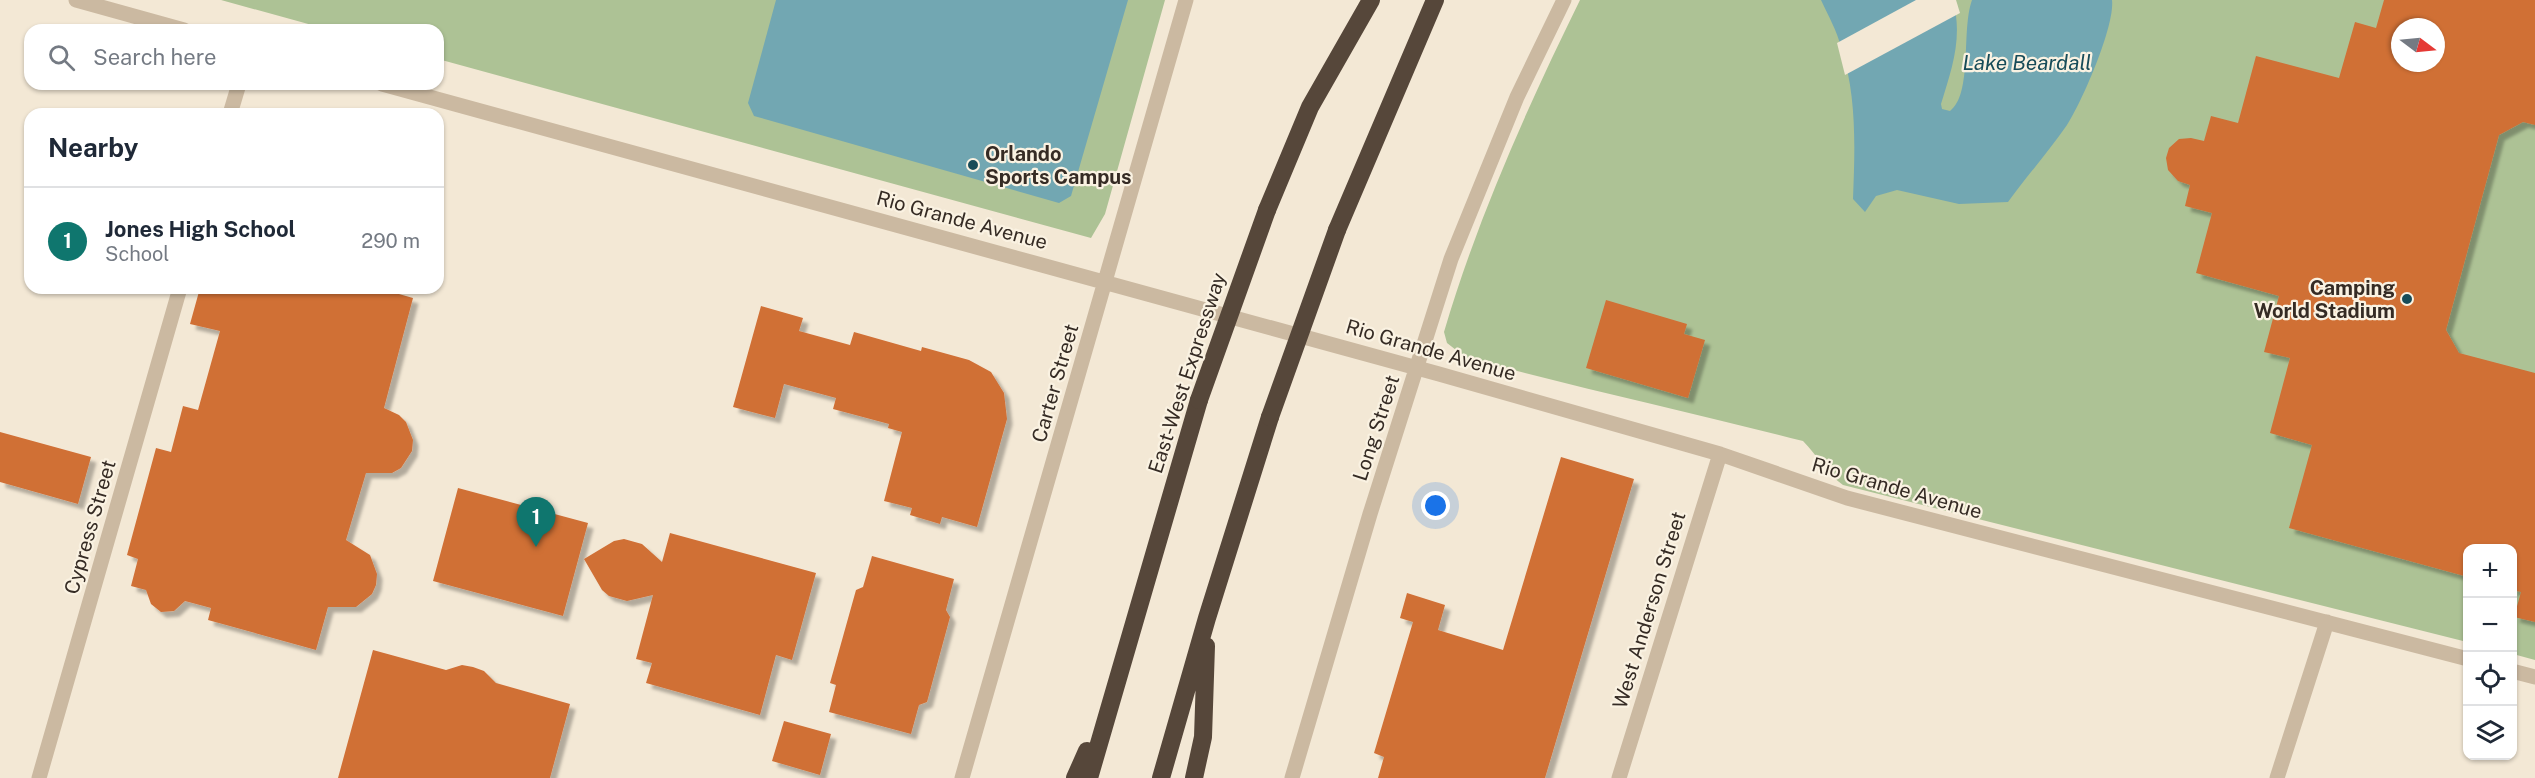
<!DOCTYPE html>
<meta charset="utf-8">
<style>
:root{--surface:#fff;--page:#f6f6f7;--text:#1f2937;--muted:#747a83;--line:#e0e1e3;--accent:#0f766e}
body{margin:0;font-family:"Public Sans",sans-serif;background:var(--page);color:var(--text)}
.controls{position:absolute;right:18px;bottom:18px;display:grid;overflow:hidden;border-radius:12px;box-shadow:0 2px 4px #0004}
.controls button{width:54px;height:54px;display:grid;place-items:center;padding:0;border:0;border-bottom:2px solid var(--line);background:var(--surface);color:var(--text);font:30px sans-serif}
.compass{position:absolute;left:2391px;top:18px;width:54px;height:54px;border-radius:50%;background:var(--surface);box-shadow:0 2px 4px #0004;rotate:106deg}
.you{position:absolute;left:1436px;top:506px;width:21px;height:21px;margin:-15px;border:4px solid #fff;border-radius:50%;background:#1a73e8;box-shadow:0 0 0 9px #1a73e833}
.badge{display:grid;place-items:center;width:39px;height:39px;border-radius:50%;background:var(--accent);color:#fff;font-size:20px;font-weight:700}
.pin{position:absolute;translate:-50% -50px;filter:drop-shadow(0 2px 3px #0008)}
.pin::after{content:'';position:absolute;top:32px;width:21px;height:18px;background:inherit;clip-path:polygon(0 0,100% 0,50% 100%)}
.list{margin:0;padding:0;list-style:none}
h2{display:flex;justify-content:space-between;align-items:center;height:78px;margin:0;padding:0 24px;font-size:26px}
h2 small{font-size:20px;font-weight:400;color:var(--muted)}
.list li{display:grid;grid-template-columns:39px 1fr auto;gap:18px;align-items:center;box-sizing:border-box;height:108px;padding:0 24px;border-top:2px solid var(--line)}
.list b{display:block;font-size:22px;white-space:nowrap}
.list p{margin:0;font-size:20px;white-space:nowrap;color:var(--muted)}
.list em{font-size:20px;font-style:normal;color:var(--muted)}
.icon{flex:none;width:33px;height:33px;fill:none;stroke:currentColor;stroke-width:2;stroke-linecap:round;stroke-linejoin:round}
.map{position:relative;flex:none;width:2535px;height:778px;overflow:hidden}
.search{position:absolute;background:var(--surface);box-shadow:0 2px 4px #0004;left:24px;top:24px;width:420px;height:66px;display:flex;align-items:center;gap:15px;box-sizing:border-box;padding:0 21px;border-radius:18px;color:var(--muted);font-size:22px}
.panel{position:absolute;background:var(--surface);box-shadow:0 2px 4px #0004;left:24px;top:108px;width:420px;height:186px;border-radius:18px}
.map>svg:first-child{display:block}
.green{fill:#adc295;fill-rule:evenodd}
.water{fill:#72a7b2}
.pier{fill:#f3e8d5}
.building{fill:#d06f36;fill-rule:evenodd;filter:url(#shadow)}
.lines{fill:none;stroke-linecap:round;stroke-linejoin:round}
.minor{stroke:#cbb9a1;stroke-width:15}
.highway{stroke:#56473a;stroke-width:18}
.highway-bridge{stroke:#56473a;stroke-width:18}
.poi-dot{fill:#174c59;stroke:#faf2e2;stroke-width:2}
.labels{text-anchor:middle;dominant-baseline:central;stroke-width:4.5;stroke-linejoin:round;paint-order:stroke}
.poi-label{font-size:20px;font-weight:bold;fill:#352b24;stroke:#faf2e2;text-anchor:start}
.street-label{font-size:20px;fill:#352b24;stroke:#faf2e2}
.water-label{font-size:21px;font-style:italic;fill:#174c59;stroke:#faf2e2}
</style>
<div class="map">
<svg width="2535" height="778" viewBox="0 0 2535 778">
<defs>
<filter id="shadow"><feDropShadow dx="5.5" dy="5.5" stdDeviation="1.5" flood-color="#0004"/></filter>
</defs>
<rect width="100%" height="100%" fill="#f3e8d5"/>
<path class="green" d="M221 0H1165L1105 214 1091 238 438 59V30H330Z
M1580 0H2535V660L2513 654 2512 548H2468L2467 642 1843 485C1827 474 1817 455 1803 441 1690 412 1577 388 1465 357L1447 343 1444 332C1478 217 1527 108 1580 0ZM2400 27H2436V63H2400Z"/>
<path class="water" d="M776 0H1128L1071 196 1059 203 754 116 748 103Z
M1821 0H1953C1963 38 1952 68 1941 104L1942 109 1950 111C1973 94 1961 30 1972 0H2112C2115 26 2082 102 2067 125 2049 151 2027 176 2008 202L1959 204 1897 190 1876 196 1865 212 1853 199C1855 148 1857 96 1841 47 1837 31 1828 15 1821 0Z"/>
<path class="pier" d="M1916 0H1956L1960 13 1845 75 1837 43Z"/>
<path class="building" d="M2384 0H2535V125L2523 122 2499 135 2446 330 2459 353 2535 373V622L2514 617 2521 592 2512 590V549H2468V577L2289 528 2312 445 2270 433 2290 358 2264 352 2279 296 2196 273 2212 213 2185 206 2190 185 2178 181 2168 170 2166 158 2169 148 2179 139 2191 138 2204 141 2211 116 2238 123 2256 56 2339 78 2355 22 2376 28ZM2400 27H2436V63H2400Z
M200 288H378L413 298 384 408 399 415 406 422 413 440 412 451 401 468 392 473H366L346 540 370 555 377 574 376 585 372 594 356 607H328L316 650 208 620 211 608 185 601 174 611 161 612 151 604 146 590 131 586 138 559 127 555 156 448 171 452 183 406 198 410 220 331 190 324Z
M1606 300 1687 324 1684 334 1705 340 1688 398 1586 368Z
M761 306 803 318 799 331 850 345 854 332 921 351 922 347 969 360 991 372 1004 393 1007 419 977 527 942 517 940 524 910 515 912 508 884 501 902 432 888 428 889 424 833 409 836 398 784 384 775 418 733 407Z
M0 432 91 457 78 504 0 482Z
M1561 457 1634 479 1545 778H1378L1384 757 1374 753 1413 622 1400 618 1407 593 1445 605 1438 630 1503 650Z
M458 488 588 523 563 616 433 581Z
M670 533 816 573 792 660 776 655 760 715 646 683 652 663 636 659 653 595 627 601 609 596 602 590 584 559 614 541 624 539 642 544 662 562Z
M872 556 954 579 946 610 950 617 927 702 919 705 911 734 829 712 836 685 830 683 856 590 863 587Z
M373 650 446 670 462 665 473 667 484 671 496 683 570 704 550 778H338Z
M784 721 831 734 820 775 772 761Z"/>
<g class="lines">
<path class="minor" d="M76 0 184 30
M382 84 1439 374 1720 454 1847 498 2468 659
M230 114 239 84
M2512 671 2535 677
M39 778 180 288
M962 778 1186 0
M1292 778 1370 514 1451 259 1517 97 1564 0
M1619 778 1720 454
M2277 778 2327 622"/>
<path class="highway" d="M1267 210 1310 107 1371 0
M1337 230 1435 0
M1075 778 1087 751
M1089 778 1199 400
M1161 778 1207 618 1270 417
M1194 778 1203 737 1206 646"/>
<path class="highway-bridge" d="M1199 400 1267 210
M1270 417 1337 230"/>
</g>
<g class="poi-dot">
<circle cx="973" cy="165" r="6"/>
<circle cx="2407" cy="299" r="6"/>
</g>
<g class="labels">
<g class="poi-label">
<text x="985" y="154">Orlando<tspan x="985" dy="23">Sports Campus</tspan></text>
<text x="2395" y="288" text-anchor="end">Camping<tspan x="2395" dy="23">World Stadium</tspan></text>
</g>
<g class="street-label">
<text transform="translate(962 220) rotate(15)">Rio Grande Avenue</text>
<text transform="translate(1431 350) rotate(16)">Rio Grande Avenue</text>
<text transform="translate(1187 373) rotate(-72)">East-West Expressway</text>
<text transform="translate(1055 383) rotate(-74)">Carter Street</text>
<text transform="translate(1376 428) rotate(-72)">Long Street</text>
<text transform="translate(1897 488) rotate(16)">Rio Grande Avenue</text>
<text transform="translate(90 527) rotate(-74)">Cypress Street</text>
<text transform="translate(1649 610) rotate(-73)">West Anderson Street</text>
</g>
<g class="water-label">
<text x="2027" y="62">Lake Beardall</text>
</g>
</g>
</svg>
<div class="controls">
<button>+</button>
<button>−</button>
<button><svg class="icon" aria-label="locate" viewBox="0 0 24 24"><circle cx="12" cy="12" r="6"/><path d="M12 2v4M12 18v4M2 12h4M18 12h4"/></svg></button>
<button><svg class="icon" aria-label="layers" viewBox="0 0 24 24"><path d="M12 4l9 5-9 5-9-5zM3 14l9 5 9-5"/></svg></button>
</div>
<svg class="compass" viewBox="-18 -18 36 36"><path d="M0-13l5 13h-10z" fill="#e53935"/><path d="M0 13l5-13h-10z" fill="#747a83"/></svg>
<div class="you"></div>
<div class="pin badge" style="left:536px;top:547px">1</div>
<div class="search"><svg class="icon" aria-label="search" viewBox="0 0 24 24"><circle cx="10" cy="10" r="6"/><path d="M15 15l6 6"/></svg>Search here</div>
<section class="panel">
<h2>Nearby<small></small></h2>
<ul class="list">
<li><span class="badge">1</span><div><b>Jones High School</b><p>School</p></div><em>290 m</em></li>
</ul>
</section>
</div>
